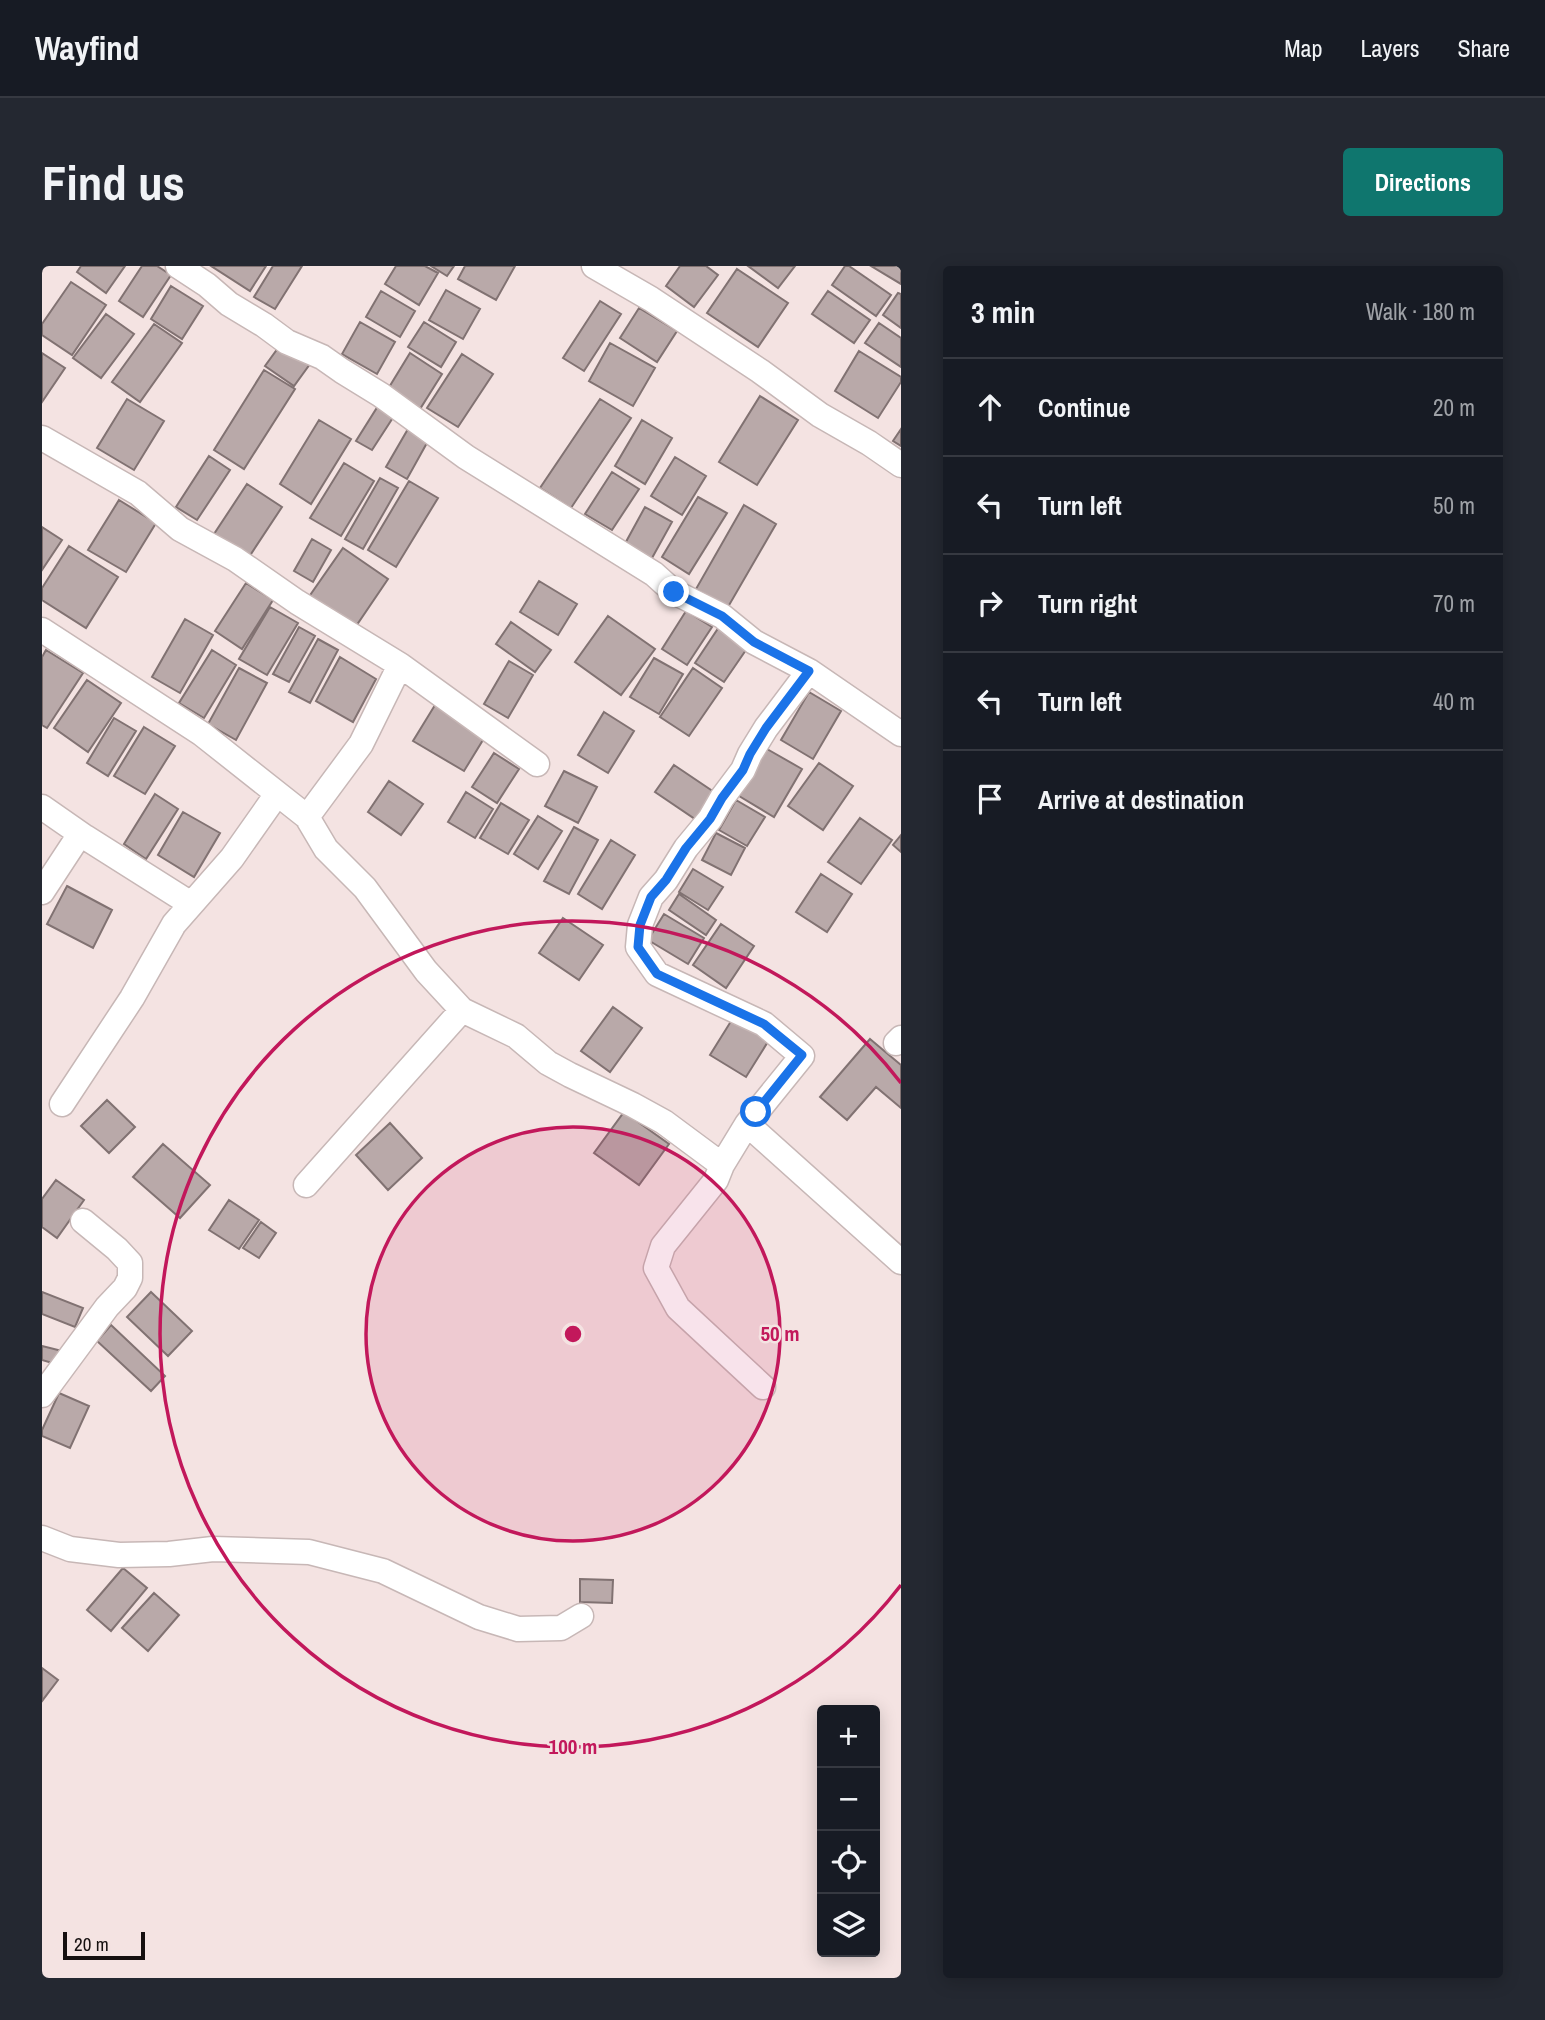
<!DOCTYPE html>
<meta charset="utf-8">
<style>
:root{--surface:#171b24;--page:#242831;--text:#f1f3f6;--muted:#9ea1a6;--line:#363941;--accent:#0f766e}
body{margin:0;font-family:"Archivo Narrow",sans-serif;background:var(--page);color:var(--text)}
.controls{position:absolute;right:21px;bottom:21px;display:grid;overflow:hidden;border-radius:7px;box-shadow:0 4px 18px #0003}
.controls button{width:63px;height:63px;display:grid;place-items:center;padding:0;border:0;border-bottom:2px solid var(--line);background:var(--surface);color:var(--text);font:35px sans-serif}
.scale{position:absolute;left:21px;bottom:18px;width:82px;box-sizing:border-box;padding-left:7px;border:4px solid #161010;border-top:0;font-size:19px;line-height:24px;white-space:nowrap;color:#161010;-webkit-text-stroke:5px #f4e3e2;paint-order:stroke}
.stop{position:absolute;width:21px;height:21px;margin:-16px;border:5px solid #1a73e8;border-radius:50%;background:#fff}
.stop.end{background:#1a73e8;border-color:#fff;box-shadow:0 2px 7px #0008}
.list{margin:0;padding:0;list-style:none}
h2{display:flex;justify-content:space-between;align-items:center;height:91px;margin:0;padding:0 28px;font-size:30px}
h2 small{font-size:23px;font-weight:400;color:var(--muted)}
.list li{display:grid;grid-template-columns:46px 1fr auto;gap:21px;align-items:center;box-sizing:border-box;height:98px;padding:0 28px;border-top:2px solid var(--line)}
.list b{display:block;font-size:26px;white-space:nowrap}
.list em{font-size:23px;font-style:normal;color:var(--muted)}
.icon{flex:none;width:38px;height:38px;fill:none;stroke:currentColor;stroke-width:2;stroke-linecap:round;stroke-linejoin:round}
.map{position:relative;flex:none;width:859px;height:1712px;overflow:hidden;border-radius:7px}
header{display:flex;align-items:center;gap:42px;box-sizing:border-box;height:98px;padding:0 35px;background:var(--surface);border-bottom:2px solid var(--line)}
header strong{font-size:33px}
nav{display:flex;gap:38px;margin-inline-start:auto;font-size:24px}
.intro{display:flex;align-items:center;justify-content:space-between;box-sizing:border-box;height:168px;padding:0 42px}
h1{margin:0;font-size:49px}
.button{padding:18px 32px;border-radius:7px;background:var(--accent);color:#fff;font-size:24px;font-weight:700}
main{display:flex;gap:42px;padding:0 42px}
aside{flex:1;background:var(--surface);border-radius:7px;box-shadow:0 4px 18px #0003}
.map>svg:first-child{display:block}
.building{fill:#b9a9a9;stroke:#817272;stroke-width:2}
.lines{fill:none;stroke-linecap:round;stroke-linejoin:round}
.street-casing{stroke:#c7b7b6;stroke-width:27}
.street{stroke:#fff;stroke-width:24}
.route{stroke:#1a73e8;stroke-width:9}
.ring{fill:none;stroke:#c2185b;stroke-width:3.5}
.centre{fill:#c2185b;stroke:#f4e3e2;stroke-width:3.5}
.ring-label{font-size:21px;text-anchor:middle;font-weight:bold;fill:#c2185b;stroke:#f4e3e2;stroke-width:5;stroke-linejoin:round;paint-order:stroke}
</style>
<header>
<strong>Wayfind</strong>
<nav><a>Map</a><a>Layers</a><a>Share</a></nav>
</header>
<div class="intro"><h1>Find us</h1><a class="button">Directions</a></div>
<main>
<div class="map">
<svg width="859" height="1712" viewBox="0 0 859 1712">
<rect width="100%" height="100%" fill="#f4e3e2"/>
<path class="building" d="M39 0H83L64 27 35 6Z
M100 0H115L129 9 101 51 77 35Z
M169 0H224L208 25Z
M231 0H260L233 43 212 31Z
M354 0H383L396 7 377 39 343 18Z
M389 0H412L405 10Z
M423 0H473L454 34 416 13Z
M638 0H664L676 9 652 41 624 20Z
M706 0H753L736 22Z
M803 0H807L849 29 834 50 790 19Z
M829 0H859V18Z
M695 3 746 37 716 81 665 47Z
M29 16 64 39 30 89 0 69V58Z
M129 20 161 40 140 73 109 53Z
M404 24 438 43 421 73 387 54Z
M339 25 373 45 358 71 324 51Z
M786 25 828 54 812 77 770 48Z
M856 27 859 28V62L841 49Z
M558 35 579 48 542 105 521 92Z
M597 42 635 65 615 96 578 72Z
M64 48 92 68 59 112 31 92Z
M318 56 353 76 335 108 300 88Z
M382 56 414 76 399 101 366 81Z
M837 57 859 72V101L823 77Z
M112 58 140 77 98 136 70 116Z
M568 77 613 102 591 140 547 115Z
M239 78 268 98 252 120 223 100Z
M817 85 859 111V116L836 152 793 125Z
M0 87 23 102 0 136Z
M368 87 400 108 378 143 346 123Z
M420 88 451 108 416 161 385 142Z
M222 104 253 123 202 203 172 184Z
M718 130 756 154 715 219 677 196Z
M85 133 122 155 92 204 55 182Z
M558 133 589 152 529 242 498 222Z
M336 140 352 150 330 184 314 175Z
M277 154 309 173 269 238 238 218Z
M600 154 630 172 603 218 573 200Z
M366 163 386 175 365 213 344 201Z
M859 163V180L851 175Z
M167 190 188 204 155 254 134 241Z
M633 191 664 210 640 249 609 230Z
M302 197 332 215 299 270 268 252Z
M570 206 597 223 570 264 543 248Z
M338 212 356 222 321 283 303 273Z
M367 215 396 232 354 301 326 284Z
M205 218 240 241 207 291 172 268Z
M656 231 685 247 647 308 620 291Z
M77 234 114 257 84 306 46 284Z
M702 239 734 258 686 341 654 323Z
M603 241 630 256 605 301 579 285Z
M0 261 20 274 0 304Z
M270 273 289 284 271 316 252 305Z
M27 280 76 311 44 362 0 334V322Z
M301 282 346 313 310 366 264 335Z
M497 315 535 338 516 369 478 346Z
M204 317 231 334 200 383 173 365Z
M228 341 256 357 225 409 197 393Z
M644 345 670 361 645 399 620 383Z
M566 350 613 383 579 429 533 396Z
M143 353 171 369 138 427 110 411Z
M469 356 509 384 493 406 454 378Z
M257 361 273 370 247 416 231 408Z
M677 361 706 381 682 416 653 397Z
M276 373 296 384 268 437 247 426Z
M4 384 41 407 5 462 0 459V391Z
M170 384 194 399 162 452 137 437Z
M298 391 334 413 311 456 274 435Z
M612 392 641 408 617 448 588 431Z
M467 395 491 409 466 452 442 438Z
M197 402 225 417 194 474 166 458Z
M651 402 680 422 647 470 618 451Z
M45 414 79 437 46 486 12 462Z
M767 426 799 445 771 493 739 474Z
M393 439 444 469 422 505 371 475Z
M562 446 592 465 566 507 536 489Z
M72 452 94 465 66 510 45 497Z
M102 461 133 480 103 528 72 510Z
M725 483 760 503 732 551 697 530Z
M452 487 477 503 455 537 430 521Z
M777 497 811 520 781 564 746 540Z
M632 499 672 526 653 553 613 526Z
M522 505 555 521 536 557 503 540Z
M347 515 381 538 359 569 326 546Z
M424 526 451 543 433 572 406 556Z
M113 528 136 543 104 593 82 578Z
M694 534 723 551 705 580 677 564Z
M459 537 487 554 466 588 438 572Z
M141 546 178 567 152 611 116 589Z
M496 550 520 565 496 603 472 588Z
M818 552 850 574 819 618 786 596Z
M532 561 556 574 527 628 502 615Z
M674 567 703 582 689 609 660 594Z
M859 569V586L851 579Z
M569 574 593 589 560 643 536 628Z
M651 603 681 621 666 644 637 626Z
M779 608 810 628 785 666 754 646Z
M25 620 70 644 51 682 5 658Z
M637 628 674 654 664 669 627 644Z
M622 648 662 672 646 698 606 674Z
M521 652 561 679 537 714 497 687Z
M679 658 712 680 684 722 651 699Z
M571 741 600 762 568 806 539 785Z
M691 752 727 774 704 811 668 789Z
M828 773 859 799V842L834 821 805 854 778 831Z
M65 834 93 861 67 887 39 860Z
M582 846 627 878 597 919 552 887Z
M348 857 380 892 346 924 314 889Z
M121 878 168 919 138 952 91 911Z
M14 914 42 934 15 972 0 961V933Z
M187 934 217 954 197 983 167 964Z
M219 956 234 967 217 992 201 982Z
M0 1026 41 1042 33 1061 0 1048Z
M109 1026 150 1065 126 1090 85 1051Z
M69 1059 123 1110 109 1125 55 1075Z
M0 1080 20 1085 17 1099 0 1094Z
M17 1127 47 1140 28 1182 0 1170V1164Z
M81 1302 105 1322 69 1365 45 1344Z
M538 1313 571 1314 570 1337 538 1336Z
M112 1327 137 1349 106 1385 80 1362Z
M0 1402 16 1414 0 1435Z"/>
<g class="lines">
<g class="street-casing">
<path id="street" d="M136 0 165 19 187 38 222 59 245 76 280 91 300 105 339 129 424 191 612 308 632 326 680 350 712 376 767 405 724 462 708 488 701 504 680 532 668 553 644 582 624 614 609 631 598 659 596 681 615 708 722 758 760 790 705 858 680 899 622 856 591 839 528 809 506 797 474 770 420 744 384 705 323 622 284 583 265 551
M552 0 609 33 718 105 778 149 827 177 859 199
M0 172 96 227 138 263 193 293 255 336 358 399 319 478 265 551 160 468 0 364
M358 399 495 498
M767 405 859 468
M0 541 43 571 149 638
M0 626 38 568
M854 777 859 772
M20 838 90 732 132 658 190 592 235 528
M705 858 859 996
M680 899 674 914 621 980 614 1002 636 1042 721 1121
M264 919 420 744
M0 1129 65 1041 83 1022 88 1012V997L75 983 41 955
M0 1272 28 1283 77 1289 127 1288 171 1283 267 1286 341 1305 437 1351 476 1363 519 1362 539 1350"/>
</g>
<use href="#street" class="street"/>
</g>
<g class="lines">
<path class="route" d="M632 326 680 350 712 376 767 405 724 462 708 488 701 504 680 532 668 553 644 582 624 614 609 631 598 659 596 681 615 708 722 758 760 789 714 846"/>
</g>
<circle cx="531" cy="1068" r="207" fill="#c2185b" fill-opacity=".12"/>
<g class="ring">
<circle cx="531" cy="1068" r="207"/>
<path d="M859 1319A413 413 0 1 1 859 817"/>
</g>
<circle cx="531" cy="1068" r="10" class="centre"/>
<g class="ring-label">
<text x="738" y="1075">50 m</text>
<text x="531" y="1488">100 m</text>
</g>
</svg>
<div class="controls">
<button>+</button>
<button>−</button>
<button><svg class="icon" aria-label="locate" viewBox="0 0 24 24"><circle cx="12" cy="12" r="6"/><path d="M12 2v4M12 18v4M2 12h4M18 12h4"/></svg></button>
<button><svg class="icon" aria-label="layers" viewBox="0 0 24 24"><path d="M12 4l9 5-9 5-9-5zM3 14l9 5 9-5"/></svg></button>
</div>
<div class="scale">20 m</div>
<div class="stop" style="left:714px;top:846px"></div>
<div class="stop end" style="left:632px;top:326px"></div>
</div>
<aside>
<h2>3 min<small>Walk · 180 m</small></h2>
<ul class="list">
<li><svg class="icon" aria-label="ahead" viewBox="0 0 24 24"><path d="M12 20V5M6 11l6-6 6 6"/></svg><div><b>Continue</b></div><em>20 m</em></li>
<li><svg class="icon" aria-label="left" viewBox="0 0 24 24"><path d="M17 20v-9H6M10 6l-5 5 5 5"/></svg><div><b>Turn left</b></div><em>50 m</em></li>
<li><svg class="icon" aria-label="right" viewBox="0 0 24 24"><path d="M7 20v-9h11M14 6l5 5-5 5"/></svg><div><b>Turn right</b></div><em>70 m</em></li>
<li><svg class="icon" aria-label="left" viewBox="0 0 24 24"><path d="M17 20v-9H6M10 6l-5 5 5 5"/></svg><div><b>Turn left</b></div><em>40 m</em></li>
<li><svg class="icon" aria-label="arrive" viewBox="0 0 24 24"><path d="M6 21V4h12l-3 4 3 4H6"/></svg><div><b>Arrive at destination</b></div></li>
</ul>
</aside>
</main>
